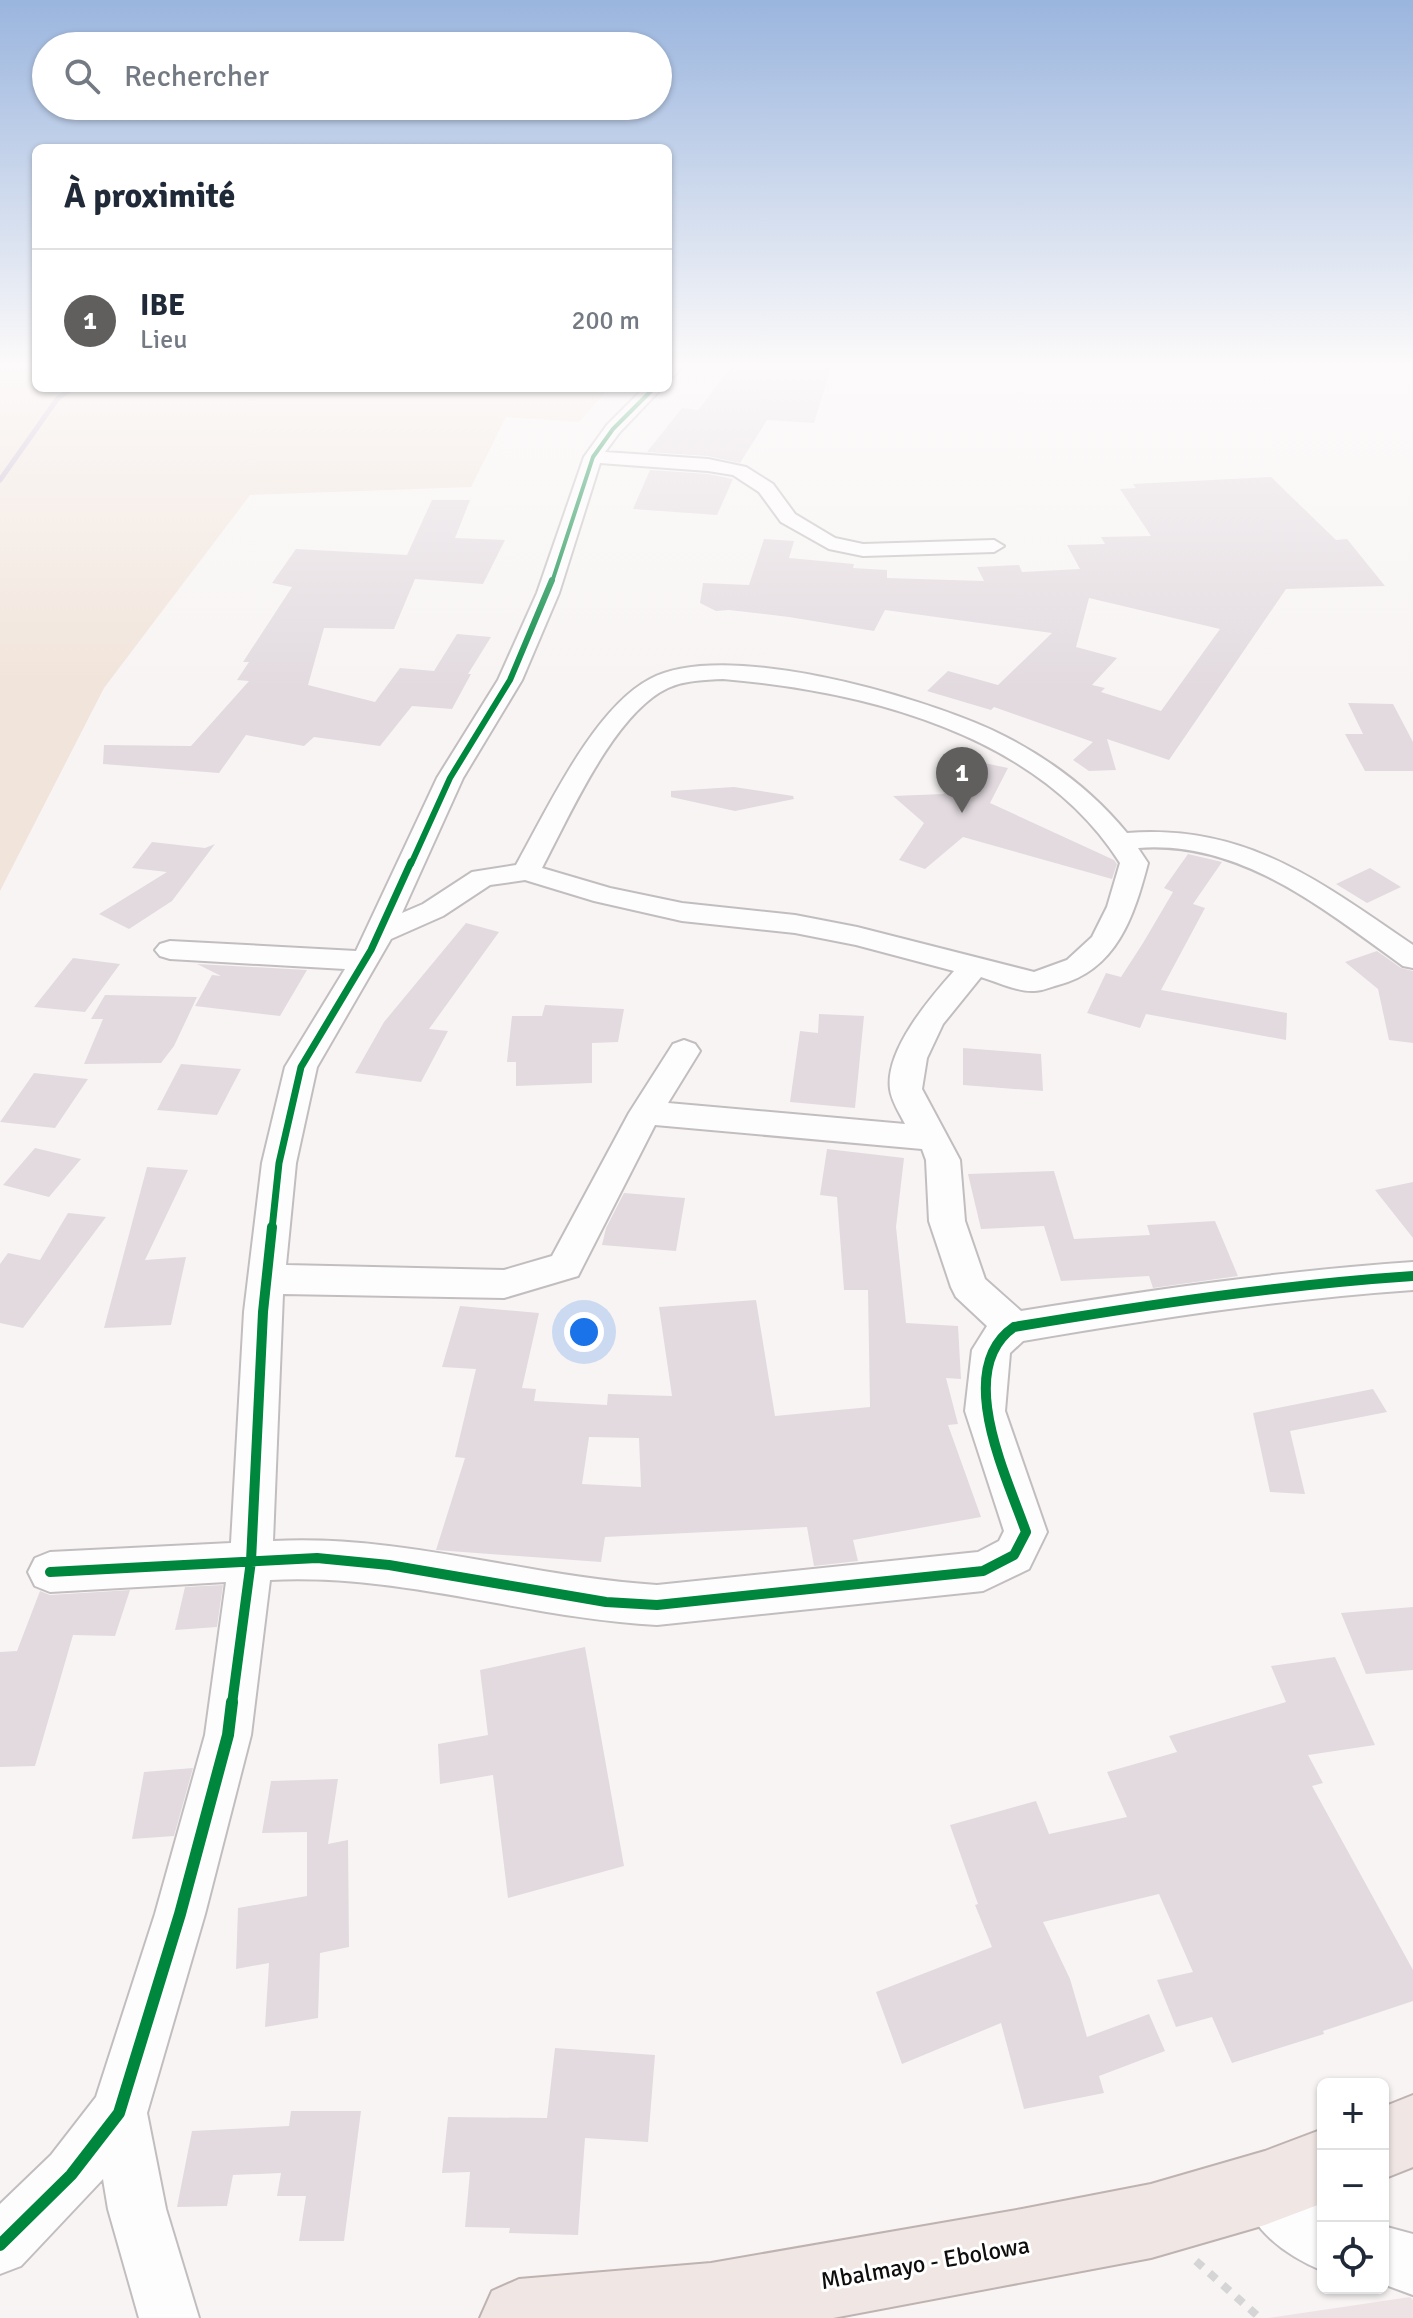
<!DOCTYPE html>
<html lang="fr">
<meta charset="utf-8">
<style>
:root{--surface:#fff;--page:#f2f2f3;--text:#1f2937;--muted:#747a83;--line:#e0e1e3;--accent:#615e5e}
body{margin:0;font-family:Signika,sans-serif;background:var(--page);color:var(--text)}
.controls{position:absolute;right:24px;bottom:24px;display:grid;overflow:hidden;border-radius:12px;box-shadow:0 2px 6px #0004}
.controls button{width:72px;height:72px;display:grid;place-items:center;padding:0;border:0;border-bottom:2px solid var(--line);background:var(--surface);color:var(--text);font:40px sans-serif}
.you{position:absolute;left:584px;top:1332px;width:28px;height:28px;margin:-20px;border:6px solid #fff;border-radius:50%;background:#1a73e8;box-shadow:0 0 0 12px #1a73e833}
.badge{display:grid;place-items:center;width:52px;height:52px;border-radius:50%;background:var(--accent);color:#fff;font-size:26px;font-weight:700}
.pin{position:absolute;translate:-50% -66px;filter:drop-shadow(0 2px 4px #0008)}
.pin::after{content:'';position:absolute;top:42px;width:28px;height:24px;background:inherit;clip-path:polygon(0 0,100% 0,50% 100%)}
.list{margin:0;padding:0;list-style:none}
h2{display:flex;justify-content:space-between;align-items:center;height:104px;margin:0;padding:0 32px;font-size:34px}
h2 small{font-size:26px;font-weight:400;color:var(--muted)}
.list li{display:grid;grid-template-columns:52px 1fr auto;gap:24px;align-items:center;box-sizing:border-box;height:144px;padding:0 32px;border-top:2px solid var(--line)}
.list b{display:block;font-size:30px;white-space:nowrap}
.list p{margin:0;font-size:26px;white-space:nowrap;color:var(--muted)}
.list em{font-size:26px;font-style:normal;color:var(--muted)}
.icon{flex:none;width:44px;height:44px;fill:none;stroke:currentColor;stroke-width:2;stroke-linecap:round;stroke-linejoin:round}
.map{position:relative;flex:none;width:1413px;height:2318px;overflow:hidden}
.search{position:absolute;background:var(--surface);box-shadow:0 2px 6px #0004;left:32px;top:32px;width:640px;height:88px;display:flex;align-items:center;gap:20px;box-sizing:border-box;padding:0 28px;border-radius:44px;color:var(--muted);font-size:30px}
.panel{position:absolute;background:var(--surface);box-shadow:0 2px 6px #0004;left:32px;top:144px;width:640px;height:248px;border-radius:12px}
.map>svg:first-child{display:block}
.built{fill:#eee3e4}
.green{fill:#f1e4da}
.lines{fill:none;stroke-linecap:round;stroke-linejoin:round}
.stream{stroke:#c5b6ce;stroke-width:5}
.building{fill:#e2dadf;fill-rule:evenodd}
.minor-casing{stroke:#c2bebf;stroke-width:4}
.highway-casing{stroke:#beb3b0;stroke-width:4}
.path{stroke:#d5d5d5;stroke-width:8;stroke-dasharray:9 9;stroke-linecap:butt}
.minor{fill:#fefdfd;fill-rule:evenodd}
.highway{fill:#f0e6e4;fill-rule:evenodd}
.cycleway-far4-casing{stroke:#fff;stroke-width:7}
.cycleway-far3-casing{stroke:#fff;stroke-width:10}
.cycleway-far2-casing{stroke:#fff;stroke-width:12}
.cycleway-far1-casing{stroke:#fff;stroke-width:15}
.cycleway-casing{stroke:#fff;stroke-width:17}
.cycleway-far4{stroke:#00873e;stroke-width:4}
.cycleway-far3{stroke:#00873e;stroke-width:6}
.cycleway-far2{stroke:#00873e;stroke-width:7}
.cycleway-far1{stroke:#00873e;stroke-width:10}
.cycleway{stroke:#00873e;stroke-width:12}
.labels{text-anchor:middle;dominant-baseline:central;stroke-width:6;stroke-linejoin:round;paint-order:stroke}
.near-street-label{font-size:24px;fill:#0f0d0d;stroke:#fff}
</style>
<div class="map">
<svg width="1413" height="2318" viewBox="0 0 1413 2318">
<rect width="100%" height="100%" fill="#f8f4f4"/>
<path class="built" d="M1410 2297 1413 2300V2318H1268Z"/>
<path class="green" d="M0 364H36V388H609L579 422 506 417 471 487 250 495 104 688 0 891Z"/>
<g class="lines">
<path class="stream" d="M0 480 58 398 73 388"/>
</g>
<path class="building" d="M734 364H832L814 423 767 420 740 463 708 456 647 452 682 408 698 410Z
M650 470 708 474 733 479 717 515 633 509Z
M1271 477 1336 540 1347 539 1385 586 1286 589 1169 760 1107 739 1116 770 1089 771 1073 760 1093 742 994 707 991 710 927 691 948 671 998 685 1052 633 885 610 874 631 789 617 729 610 716 611 700 603 703 583 749 585 764 539 794 541 789 558 854 564 853 568 887 570V578L984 581 977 567 1019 565 1022 572 1080 569 1067 545 1105 544 1101 537 1151 536 1120 489 1136 488 1133 484ZM1089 598 1220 629 1161 711 1101 692 1105 688 1092 685 1117 658 1076 647Z
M432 500H470L455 538 505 540 483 584 415 579 394 629 324 628 308 685 375 702 400 668 434 671 457 634 491 637 468 674H471L452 709 412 706 380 746 314 737 304 746 246 735 219 773 103 764 104 745 191 746 249 681 237 680 249 662H243L292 587 272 583 296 549 407 555Z
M1348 703 1393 704 1413 742V771H1365L1345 734H1363Z
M984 763 1008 768 990 803 1114 860 1117 864 1112 879 963 837 925 869 899 860 924 823 893 796 943 794Z
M734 787 793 796 794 799 735 811 671 797V791Z
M152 842 205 848 215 844 172 901 129 929 99 914 167 872 132 868Z
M1188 854 1222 862 1193 904 1205 908 1161 990 1287 1013 1286 1040 1146 1014 1140 1028 1087 1013 1106 973 1121 977 1143 943 1173 892 1164 888Z
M1370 868 1401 887 1367 903 1336 884Z
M466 923 499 932 429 1029 448 1031 421 1082 355 1073 384 1022Z
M1377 951 1401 968 1413 971V1043L1389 1040 1378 989 1345 962Z
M73 958 120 964 85 1012 34 1007Z
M197 964 307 970 280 1016 195 1006 212 975 221 976Z
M105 995 197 997 174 1046 161 1063 84 1064 103 1019H91Z
M545 1005 624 1009 618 1042 592 1043V1083L516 1086V1062H507L512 1016H542Z
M819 1014 864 1016 855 1108 790 1102 800 1031 818 1033Z
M963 1048 1041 1054 1043 1091 963 1085Z
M181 1064 241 1069 217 1115 157 1110Z
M34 1073 88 1079 55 1128 0 1122Z
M35 1148 81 1159 49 1197 3 1185Z
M827 1149 904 1158 896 1227 906 1323 958 1326 961 1379 946 1378 958 1424 948 1425 981 1517 853 1540 858 1561 814 1566 807 1527 605 1537 601 1562 436 1550 465 1458 455 1457 476 1369 442 1367 460 1306 539 1313 522 1388 536 1389 534 1401 607 1405 608 1394 672 1396 659 1307 756 1300 775 1416 870 1407 868 1290H844L837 1197 820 1195ZM589 1437 639 1438 641 1487 582 1484Z
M147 1167 188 1170 145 1260 186 1257 171 1325 104 1328Z
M1054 1171 1074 1239 1150 1235 1147 1225 1215 1221 1238 1276 1153 1288 1149 1276 1061 1281 1044 1226 981 1229 968 1174Z
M1413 1182V1238L1375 1190Z
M624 1193 685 1198 676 1251 602 1245 606 1228Z
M68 1213 106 1217 23 1328 0 1323V1264L8 1253 40 1260Z
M1373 1389 1387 1412 1290 1431 1305 1494 1270 1492 1253 1413Z
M223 1585 217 1627 175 1630 185 1587Z
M130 1590 115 1636 73 1635 35 1766 0 1767V1652L17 1651 40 1591 50 1595Z
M1413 1607V1670L1366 1674 1341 1613Z
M585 1647 624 1866 508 1898 493 1775 440 1784 438 1744 488 1735 480 1670Z
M1335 1657 1375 1745 1308 1755 1323 1783 1312 1786 1413 1970V2001L1323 2031 1324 2034 1232 2063 1212 2017 1176 2027 1157 1980 1193 1972 1159 1894 1043 1922 1070 1979 1087 2037 1149 2014 1165 2051 1099 2076 1104 2093 1024 2109 1001 2023 902 2064 876 1992 992 1947 975 1905 978 1904 950 1825 1036 1801 1049 1834 1127 1817 1107 1772 1177 1752 1169 1736 1286 1702 1271 1666Z
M193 1768 174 1836 132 1839 144 1772Z
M338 1779 328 1844 348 1840 349 1947 320 1953 318 2018 265 2027 269 1963 236 1969 238 1908 307 1896V1832L262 1833 271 1781Z
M555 2048 655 2055 648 2142 585 2138 578 2235 509 2233 510 2228 465 2227 470 2172 442 2173 448 2117 547 2118Z
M291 2111H361L344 2241H299L306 2196H277L281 2173 233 2175 227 2206 177 2207 192 2131 289 2126Z"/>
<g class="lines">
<g class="minor-casing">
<path id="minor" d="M668 364H684L674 376 668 378Z
M644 388H662L619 433 605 452 708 459 746 467 773 484 795 514 835 538 863 544 994 540 1004 546 994 552 863 556 829 549 781 522 759 492 733 475 708 471 600 463 559 593 522 680 463 778 402 913 423 904 472 872 516 865C547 810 593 709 650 679 724 639 918 696 992 730 1043 754 1091 789 1127 833 1246 824 1319 881 1413 945V968L1403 966C1323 909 1241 840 1138 848L1148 863C1134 916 1117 970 1058 985 1051 987 1042 991 1034 991 1018 992 997 982 981 977L943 1024 927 1058 922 1089 960 1160 965 1221 985 1279 1021 1311C1151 1290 1281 1271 1413 1262V1290C1282 1299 1153 1319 1023 1341L1010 1353 1005 1411 1047 1532 1029 1569 983 1591 657 1625C527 1618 401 1573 270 1580L251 1735 205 1914 147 2113 166 2209 199 2318H139L108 2209 103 2179 21 2266 0 2274V2204L51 2155 96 2097 155 1914 205 1735 226 1582 50 1592 35 1586 28 1572 35 1558 50 1552 231 1543 244 1312 262 1163 285 1067 345 969 170 959 160 956 155 950 160 944 170 941 356 951 437 778 498 680 537 593 584 457 607 425ZM723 679C865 691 1039 734 1120 863L1107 907 1092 937 1067 960 1034 972 857 927 795 915 682 903 610 888 542 868C569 817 614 713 668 688 686 680 704 680 723 679ZM525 880 594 901 682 921 795 933 856 945 954 971C930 998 885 1050 890 1089 891 1100 900 1114 905 1124L668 1103 700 1051 695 1044 684 1040 673 1044 629 1113 552 1256 504 1270 286 1265 296 1163 317 1067 391 939 443 916 490 885ZM655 1125 922 1149 926 1160 929 1221 951 1287 956 1297 987 1326 972 1350 965 1411 1004 1531 999 1541 978 1552 657 1585C528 1577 403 1534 273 1541L283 1294 504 1298 578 1276Z
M1265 2160 1285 2168 1323 2210V2271C1281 2253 1254 2231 1237 2188L1245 2168Z
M1383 2226 1413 2234V2295L1383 2284Z"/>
</g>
<g class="highway-casing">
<path id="highway" d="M1413 2095V2167L1383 2179V2107Z
M1323 2129V2203L1265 2225 1151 2258 833 2318H480L492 2291 519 2279 711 2263 1022 2209 1151 2184 1265 2151Z"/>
</g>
<path class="path" d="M1196 2261 1260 2318"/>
<use href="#minor" class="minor"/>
<use href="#highway" class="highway"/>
<g class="cycleway-far4-casing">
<path id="cycleway-far4" d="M552 582 593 457 613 429 654 388"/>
</g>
<g class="cycleway-far3-casing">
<path id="cycleway-far3" d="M411 864 450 778 510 680 552 580"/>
</g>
<g class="cycleway-far2-casing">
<path id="cycleway-far2" d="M272 1229 279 1163 301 1067 371 950 411 862"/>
</g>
<g class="cycleway-far1-casing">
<path id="cycleway-far1" d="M50 1572 317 1558 389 1565 606 1602 657 1605 983 1571 1014 1555 1026 1532C1007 1477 953 1369 1014 1327 1146 1305 1279 1285 1413 1276
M232 1704 251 1561 263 1312 272 1227"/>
</g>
<g class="cycleway-casing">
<path id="cycleway" d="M0 2245 71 2175 119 2113 180 1914 228 1735 232 1702"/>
</g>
<use href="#cycleway-far4" class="cycleway-far4"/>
<use href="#cycleway-far3" class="cycleway-far3"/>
<use href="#cycleway-far2" class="cycleway-far2"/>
<use href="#cycleway-far1" class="cycleway-far1"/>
<use href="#cycleway" class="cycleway"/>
</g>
<linearGradient id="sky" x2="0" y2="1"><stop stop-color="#9ab5de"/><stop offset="0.53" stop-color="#fcfafa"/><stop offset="1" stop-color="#fcfafa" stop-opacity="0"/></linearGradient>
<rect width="1413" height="688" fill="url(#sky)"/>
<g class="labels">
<g class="near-street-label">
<text transform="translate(925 2263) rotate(-10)">Mbalmayo - Ebolowa</text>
</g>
</g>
</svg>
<div class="controls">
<button>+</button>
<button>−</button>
<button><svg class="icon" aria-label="locate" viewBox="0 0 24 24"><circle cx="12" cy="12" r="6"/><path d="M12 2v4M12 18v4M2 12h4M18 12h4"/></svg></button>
</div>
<div class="you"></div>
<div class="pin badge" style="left:962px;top:813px">1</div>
<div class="search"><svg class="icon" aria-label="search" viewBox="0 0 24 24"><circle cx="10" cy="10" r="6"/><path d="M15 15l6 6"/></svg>Rechercher</div>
<section class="panel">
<h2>À proximité<small></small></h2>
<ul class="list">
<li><span class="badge">1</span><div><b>IBE</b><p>Lieu</p></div><em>200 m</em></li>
</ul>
</section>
</div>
